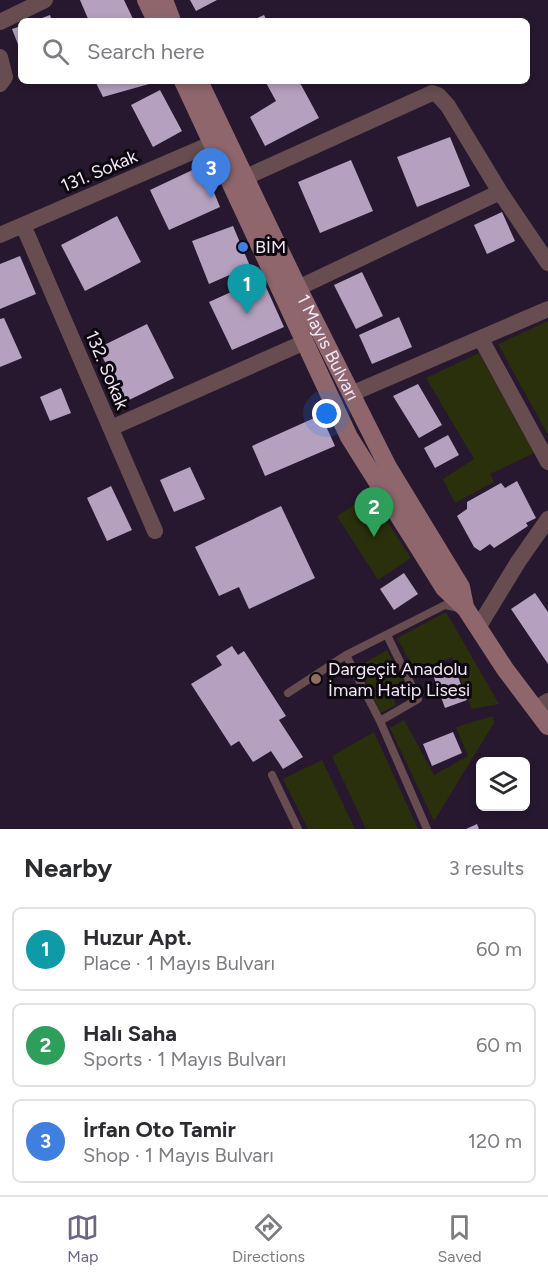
<!DOCTYPE html>
<meta charset="utf-8">
<style>
:root{--surface:#fff;--page:#f7f7f7;--text:#2b2b33;--muted:#7c7c81;--line:#e1e1e2;--accent:#6e6389}
body{margin:0;font-family:Figtree,sans-serif;background:var(--page);color:var(--text)}
.controls{position:absolute;right:18px;bottom:18px;display:grid;overflow:hidden;border-radius:9px;box-shadow:0 3px 9px #0003}
.controls button{width:54px;height:54px;display:grid;place-items:center;padding:0;border:0;border-bottom:2px solid var(--line);background:var(--surface);color:var(--text);font:30px sans-serif}
.you{position:absolute;left:327px;top:414px;width:21px;height:21px;margin:-15px;border:4px solid #fff;border-radius:50%;background:#1a73e8;box-shadow:0 0 0 9px #1a73e833}
.badge{display:grid;place-items:center;width:39px;height:39px;border-radius:50%;background:var(--accent);color:#fff;font-size:20px;font-weight:700}
.pin{position:absolute;translate:-50% -50px;filter:drop-shadow(0 2px 3px #0008)}
.pin::after{content:'';position:absolute;top:32px;width:21px;height:18px;background:inherit;clip-path:polygon(0 0,100% 0,50% 100%)}
.list{margin:0;padding:0;list-style:none}
h2{display:flex;justify-content:space-between;align-items:center;height:78px;margin:0;padding:0 24px;font-size:26px}
h2 small{font-size:20px;font-weight:400;color:var(--muted)}
.list li{display:grid;grid-template-columns:39px 1fr auto;gap:18px;align-items:center;box-sizing:border-box;height:84px;margin:0 12px 12px;padding:0 12px;border:2px solid var(--line);border-radius:9px}
.list b{display:block;font-size:22px;white-space:nowrap}
.list p{margin:0;font-size:20px;white-space:nowrap;color:var(--muted)}
.list em{font-size:20px;font-style:normal;color:var(--muted)}
.icon{flex:none;width:33px;height:33px;fill:none;stroke:currentColor;stroke-width:2;stroke-linecap:round;stroke-linejoin:round}
.map{position:relative;flex:none;width:548px;height:829px;overflow:hidden}
.search{position:absolute;background:var(--surface);box-shadow:0 3px 9px #0003;left:18px;right:18px;top:18px;height:66px;display:flex;align-items:center;gap:15px;box-sizing:border-box;padding:0 21px;border-radius:9px;color:var(--muted);font-size:22px}
.sheet{height:366px;background:var(--surface)}
nav{display:flex;justify-content:space-around;align-items:center;box-sizing:border-box;height:84px;border-top:2px solid var(--line);background:var(--surface);font-size:16px;color:var(--muted)}
nav a{display:grid;justify-items:center;gap:3px}
nav .on{color:var(--accent)}
.map>svg:first-child{display:block}
.green{fill:#2a300b}
.building{fill:#b5a1bf}
.lines{fill:none;stroke-linecap:round;stroke-linejoin:round}
.service{stroke:#674d50;stroke-width:8}
.minor{stroke:#674d50;stroke-width:16}
.secondary{stroke:#8f666c;stroke-width:18}
.shop-dot{fill:#3f7fe0;stroke:#0d0710;stroke-width:2}
.education-dot{fill:#8d6e63;stroke:#0d0710;stroke-width:2}
.labels{text-anchor:middle;dominant-baseline:central;stroke-width:6;stroke-linejoin:round;paint-order:stroke}
.street-label{font-size:18px;fill:#f1e7f7;stroke:#0d0710}
.poi-label{font-size:18px;fill:#f1e7f7;stroke:#0d0710;text-anchor:start}
</style>
<div class="map">
<svg width="548" height="829" viewBox="0 0 548 829">
<rect width="100%" height="100%" fill="#27182f"/>
<path class="green" d="M548 321V435L498 344Z
M479 353 534 453 490 474 494 482 455 503 443 479 474 459 426 378Z
M370 495 411 558 378 580 337 516Z
M446 612 499 704 472 709 452 657 416 672 397 638Z
M387 650 403 681 390 689 396 705 380 713 359 666Z
M493 716 494 723 434 821 390 728 404 720 434 775 468 756 456 727Z
M374 732 418 829H366L332 756Z
M322 760 355 829H308L283 779Z"/>
<path class="building" d="M80 0H124L134 21H89Z
M190 0H217L196 11Z
M50 15 52 21H34Z
M264 15 267 21H251Z
M21 26V52L12 29Z
M95 81H147L149 84 103 97Z
M265 81H299L319 118 265 146 250 117 276 101Z
M160 90 182 131 153 147 131 105Z
M450 137 470 186 417 207 397 157Z
M351 160 373 211 320 233 298 182Z
M203 165 220 207 169 230 150 190Z
M502 212 515 241 487 254 474 225Z
M117 216 141 262 85 291 61 245Z
M233 226 250 266 209 284 192 241Z
M20 256 36 294 0 309V264Z
M362 272 383 316 356 329 334 285Z
M262 278 284 327 232 350 209 302Z
M399 317 412 347 372 364 359 335Z
M4 318 22 358 0 367V319Z
M147 324 174 378 125 402 98 348Z
M418 384 442 425 419 438 393 396Z
M61 388 71 413 50 421 40 397Z
M321 415 335 446 265 476 252 446Z
M448 435 459 455 435 468 424 448Z
M190 467 205 499 174 512 160 480Z
M517 481 536 518 526 523 528 526 494 548 490 544 480 551 474 547 457 516 467 509V502L501 483 505 488Z
M111 486 132 530 107 541 87 498Z
M281 506 315 578 249 609 239 587 219 596 195 547Z
M404 573 418 594 394 610 380 589Z
M535 593 548 612V664L511 609Z
M232 646 238 655 244 651 286 716 279 720 303 757 283 769 271 751 253 762 239 741 231 746 191 684 222 665 216 656Z
M453 664 467 700 445 708 432 672Z
M453 732 462 753 432 766 423 744Z
M477 824 479 829H466Z"/>
<g class="lines">
<path class="service" d="M346 655 380 721 427 829
M288 693 346 655 445 605 459 608
M380 721 418 699 387 635
M272 775 298 829"/>
<path class="minor" d="M0 22 45 0
M0 57 5 77 0 84
M246 177 432 93 438 95 448 106 500 192 548 263
M23 225 155 531
M0 235 213 143
M298 288 500 192
M481 339 548 462
M351 394 548 309
M111 428 305 342
M479 626 518 562 548 519
M536 709 548 701"/>
<g class="secondary">
<path d="M146 0 156 21"/>
<path d="M164 0 172 21"/>
<path d="M183 81 349 437 444 588 466 609 505 669 548 726"/>
<path id="s1" d="M199 81 298 288 388 467 461 587 465 607"/>
</g>
</g>
<circle class="shop-dot" cx="243" cy="247" r="6"/>
<circle class="education-dot" cx="316" cy="679" r="6"/>
<g class="labels">
<g class="street-label">
<text transform="translate(99 171) rotate(-23)">131. Sokak</text>
<text stroke="none"><textPath href="#s1" startOffset="296">1 Mayıs Bulvarı</textPath></text>
<text transform="translate(107 370) rotate(67)">132. Sokak</text>
</g>
<g class="poi-label">
<text x="255" y="247">BİM</text>
<text x="328" y="669">Dargeçit Anadolu<tspan x="328" dy="21">İmam Hatip Lisesi</tspan></text>
</g>
</g>
</svg>
<div class="controls">
<button><svg class="icon" aria-label="layers" viewBox="0 0 24 24"><path d="M12 4l9 5-9 5-9-5zM3 14l9 5 9-5"/></svg></button>
</div>
<div class="you"></div>
<div class="pin badge" style="left:247px;top:314px;background:#0f9aa8">1</div>
<div class="pin badge" style="left:374px;top:537px;background:#2e9e5b">2</div>
<div class="pin badge" style="left:211px;top:198px;background:#3f7fe0">3</div>
<div class="search"><svg class="icon" aria-label="search" viewBox="0 0 24 24"><circle cx="10" cy="10" r="6"/><path d="M15 15l6 6"/></svg>Search here</div>
</div>
<section class="sheet">
<h2>Nearby<small>3 results</small></h2>
<ul class="list">
<li><span class="badge" style="background:#0f9aa8">1</span><div><b>Huzur Apt.</b><p>Place · 1 Mayıs Bulvarı</p></div><em>60 m</em></li>
<li><span class="badge" style="background:#2e9e5b">2</span><div><b>Halı Saha</b><p>Sports · 1 Mayıs Bulvarı</p></div><em>60 m</em></li>
<li><span class="badge" style="background:#3f7fe0">3</span><div><b>İrfan Oto Tamir</b><p>Shop · 1 Mayıs Bulvarı</p></div><em>120 m</em></li>
</ul>
</section>
<nav>
<a class="on"><svg class="icon" aria-label="map" viewBox="0 0 24 24"><path d="M3 6l6-2 6 2 6-2v14l-6 2-6-2-6 2zM9 4v14M15 6v14"/></svg>Map</a>
<a><svg class="icon" aria-label="directions" viewBox="0 0 24 24"><path d="M12 3l9 9-9 9-9-9zM9 14v-3h6M13 9l2 2-2 2"/></svg>Directions</a>
<a><svg class="icon" aria-label="saved" viewBox="0 0 24 24"><path d="M7 4h10v16l-5-4-5 4z"/></svg>Saved</a>
</nav>
